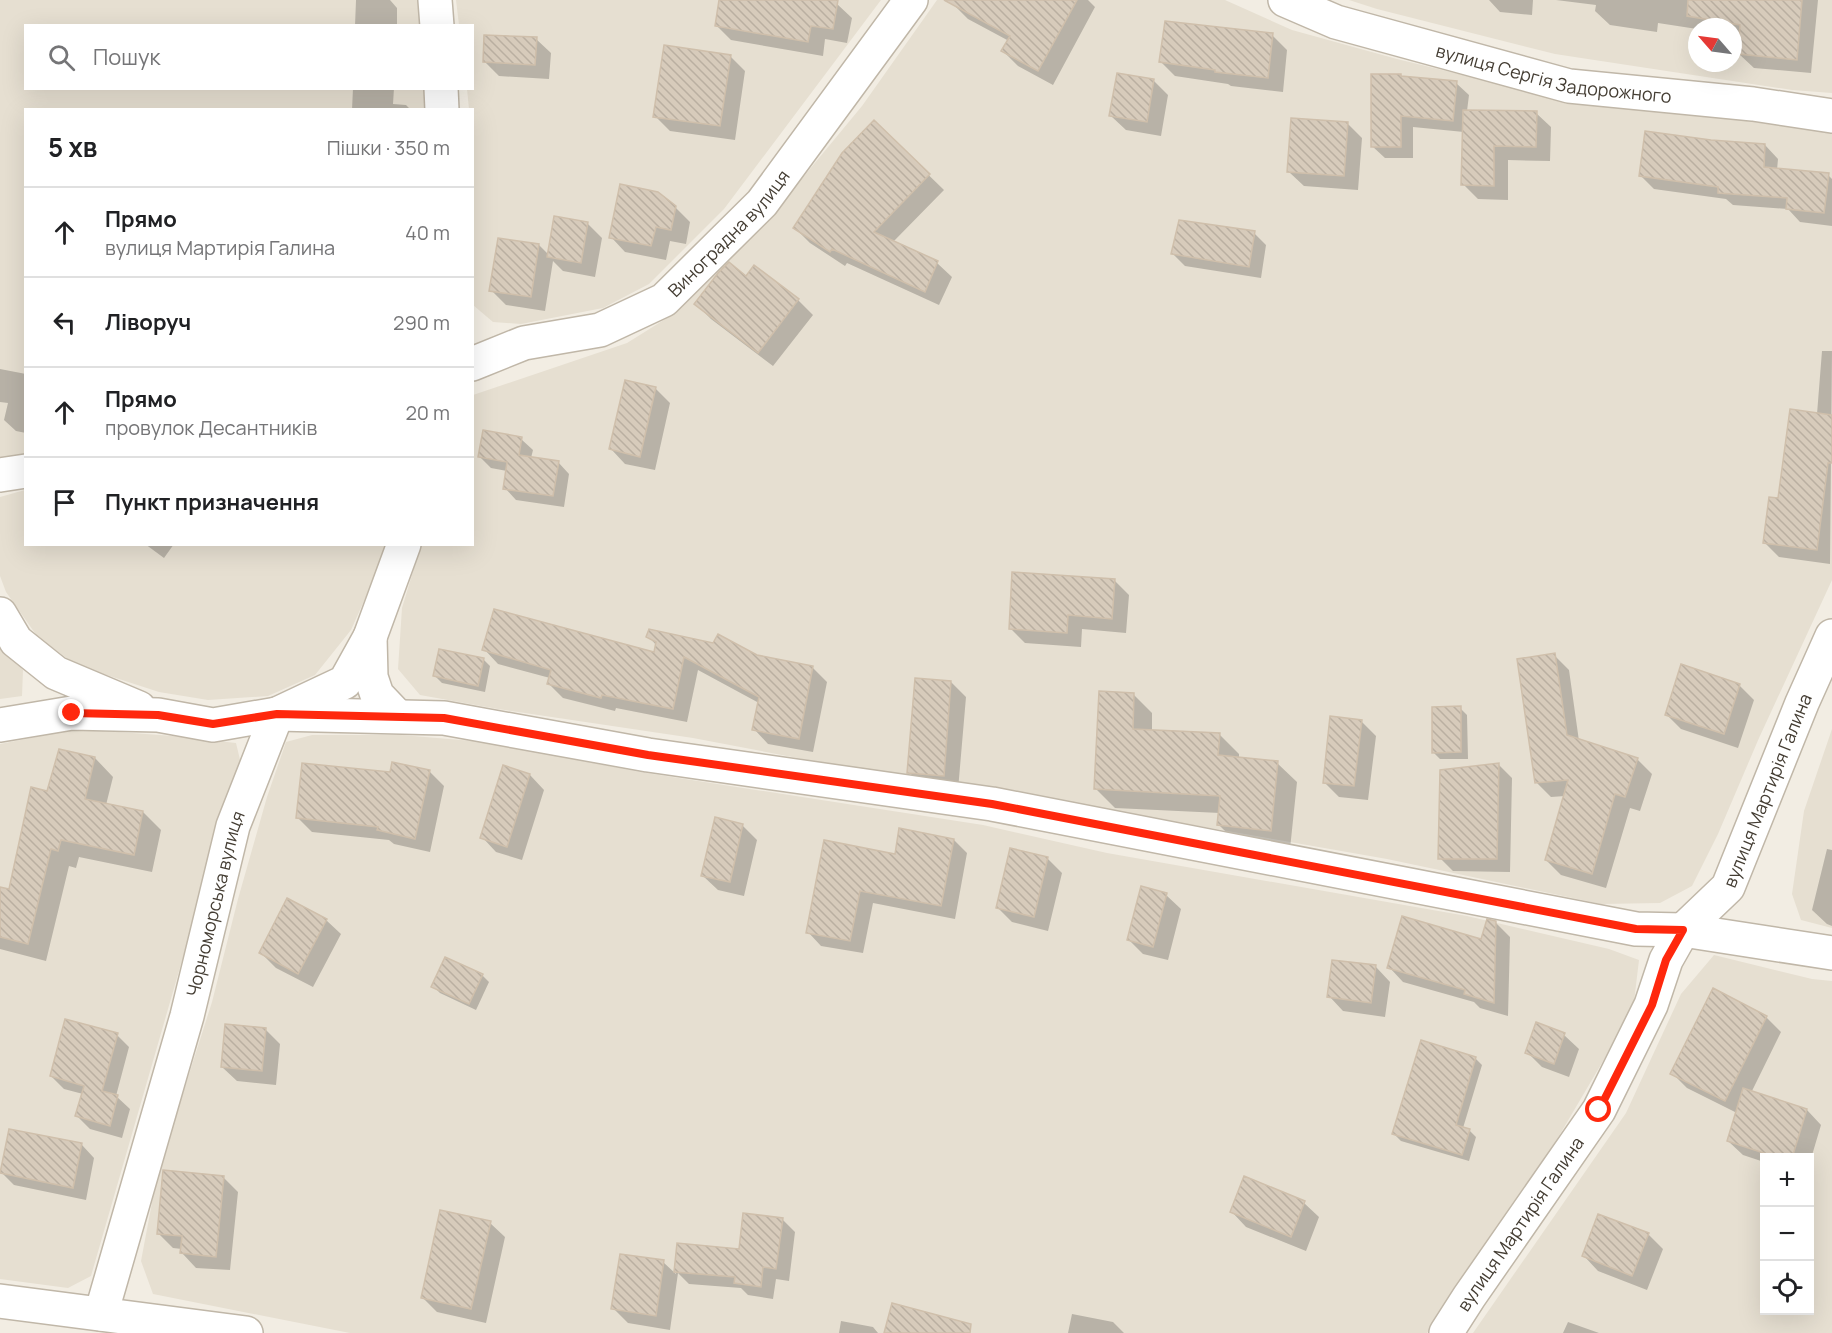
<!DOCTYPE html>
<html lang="uk">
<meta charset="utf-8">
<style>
:root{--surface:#fff;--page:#f2f2f2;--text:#202124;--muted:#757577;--line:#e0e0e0}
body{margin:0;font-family:Manrope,sans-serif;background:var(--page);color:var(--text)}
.controls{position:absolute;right:18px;bottom:18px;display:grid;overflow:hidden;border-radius:0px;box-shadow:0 6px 24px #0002}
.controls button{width:54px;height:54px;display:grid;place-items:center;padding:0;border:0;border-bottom:2px solid var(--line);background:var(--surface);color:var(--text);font:30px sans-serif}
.compass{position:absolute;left:1688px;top:18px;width:54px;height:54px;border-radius:50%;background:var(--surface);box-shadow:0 6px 24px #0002;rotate:298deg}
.stop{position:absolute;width:18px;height:18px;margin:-14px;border:4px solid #ff280d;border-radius:50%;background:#fff}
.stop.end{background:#ff280d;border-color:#fff;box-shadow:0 2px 6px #0008}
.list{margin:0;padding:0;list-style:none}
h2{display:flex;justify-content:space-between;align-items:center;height:78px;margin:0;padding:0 24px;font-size:26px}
h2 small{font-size:20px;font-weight:400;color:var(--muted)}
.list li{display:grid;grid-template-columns:39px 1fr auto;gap:18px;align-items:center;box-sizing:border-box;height:90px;padding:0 24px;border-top:2px solid var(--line)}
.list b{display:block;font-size:22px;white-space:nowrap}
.list p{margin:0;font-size:20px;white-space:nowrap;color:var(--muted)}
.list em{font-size:20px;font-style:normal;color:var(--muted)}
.icon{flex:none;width:33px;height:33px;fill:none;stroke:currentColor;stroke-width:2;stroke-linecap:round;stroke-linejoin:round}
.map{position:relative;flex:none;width:1832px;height:1333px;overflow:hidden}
.search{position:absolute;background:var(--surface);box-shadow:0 6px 24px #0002;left:24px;top:24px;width:450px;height:66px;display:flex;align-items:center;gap:15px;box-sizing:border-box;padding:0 21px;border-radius:0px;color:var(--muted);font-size:22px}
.panel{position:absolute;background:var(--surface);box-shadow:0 6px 24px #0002;left:24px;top:108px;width:450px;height:438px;border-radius:0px}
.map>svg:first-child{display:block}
.residential{fill:#e6dfd1;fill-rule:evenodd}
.shadow{fill:#0003}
.building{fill:url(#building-back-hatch);stroke:#cfbfab;stroke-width:1.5}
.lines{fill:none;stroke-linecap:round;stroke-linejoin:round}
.minor-casing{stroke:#c0b7a8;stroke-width:36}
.minor{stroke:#fff;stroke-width:33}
.route{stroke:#ff280d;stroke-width:8}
.labels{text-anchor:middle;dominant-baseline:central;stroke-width:5;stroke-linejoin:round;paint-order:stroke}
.street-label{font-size:18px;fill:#443d33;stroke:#fff}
</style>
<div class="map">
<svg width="1832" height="1333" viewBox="0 0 1832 1333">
<defs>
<pattern id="building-back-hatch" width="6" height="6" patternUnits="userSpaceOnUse" patternTransform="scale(1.5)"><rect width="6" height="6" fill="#d7cbbb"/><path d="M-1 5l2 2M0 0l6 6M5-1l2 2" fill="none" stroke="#baafa1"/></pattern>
</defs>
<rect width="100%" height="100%" fill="#f2ede3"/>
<path class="residential" d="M0 0H420L422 25 26 26V88L426 89 427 109 26 110 25 456 0 460Z
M456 0H881L724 209 649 284 603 308 521 324 493 322 473 305 472 110 469 109 467 89 472 88V26L459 25Z
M937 0H1225L1292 30 1397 59 1475 78 1583 100 1832 132V580L1759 738 1718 834 1692 886 1660 903 1601 904 1387 859 1176 822 881 774 693 738 498 709 420 695 398 669 402 608 421 545 472 544 473 395 627 343 675 313 795 187 862 106Z
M1349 0H1832V93L1792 90 1555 54 1377 9ZM1697 27H1733V63H1697Z
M25 490 26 544 389 545 351 630 315 675 268 696 208 700 159 692 76 665 37 636 6 592 0 576V497Z
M0 637 23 670 22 696 0 699Z
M78 729 173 736 236 743 241 764 198 905 91 1276 68 1288 0 1279V744Z
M1832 729V928L1801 920 1792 894 1804 811Z
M312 735H401L485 742 640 772 983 825 1107 853 1467 916 1609 949 1639 960 1633 1010 1556 1141 1427 1333H350L153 1294 141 1261 154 1192 171 1131 212 1002 238 899 267 797 286 742Z
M1714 955 1812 979 1832 981V1333H1473L1626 1113 1681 994ZM1764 1158H1810V1310H1764Z"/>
<path class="shadow" d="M356 0H390L397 8V26H355Z
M721 0H817L837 4 852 18 847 43 825 39 823 56 731 40 716 25Z
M956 0H1088L1095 7 1053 85 1018 66 1003 51 1009 41 968 19 953 4Z
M1489 0H1533L1532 15 1500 12Z
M1556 0H1818L1811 73 1754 68 1739 54 1741 36 1733 35V27H1697V29L1658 23 1657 32 1610 25 1595 11 1596 5Z
M1272 35 1287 50 1283 92 1231 86 1228 84 1175 76 1161 62Z
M536 39 551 53 549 79 499 76 485 62Z
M730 56 745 71 735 140 670 131 655 116Z
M1402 77 1456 83 1469 95 1467 111 1536 113 1551 127 1550 161 1508 160V200L1478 199 1463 184 1464 132 1413 127V158H1385L1372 146Z
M1153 80 1168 95 1161 136 1126 130 1111 116Z
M353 88H394L393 104 406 105 411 110H352Z
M874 122 944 190 893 242 937 263 952 277 939 305 847 263 845 266 810 243 795 228Z
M1347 123 1362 138 1358 190 1304 186 1289 172Z
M1711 142 1765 145 1778 159 1777 170 1828 175 1832 179V226L1800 222 1788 209 1733 205 1726 199 1654 189 1640 175Z
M675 207 690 222 686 244 670 241 666 260 625 252 611 237Z
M587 223 602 238 595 277 563 271 553 261 545 311 506 305 491 290 539 245 549 255Z
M1254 233 1266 245 1261 278 1185 266 1173 254Z
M746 278 798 300 813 315 773 366 711 319 696 304Z
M1822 351H1832L1830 564 1779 557 1765 543 1780 500 1817 414Z
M0 369 26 374V433L16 431 4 420 8 403 0 402Z
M655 388 670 403 655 470 625 464 611 449Z
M521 439 533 450 531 458 558 462 569 474 564 507 516 500 505 488 507 471 491 468 479 456Z
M145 544H174L164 558Z
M1114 580 1129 595 1126 633 1082 629 1081 647 1025 643 1010 628Z
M648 636 813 668 827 682 813 752 768 744 754 729 759 703 698 670 687 722 616 708 615 711 563 698 549 684 550 678 498 664 484 649 655 654 657 646Z
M1554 655 1569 670 1579 741 1637 759 1652 774 1640 811 1630 808 1606 888 1561 875 1546 860 1565 796 1551 797 1537 783Z
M483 659 490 666 485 692 442 683 435 676Z
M951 682 966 697 958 790 923 787 909 772Z
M1739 685 1754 700 1738 748 1681 729 1667 715Z
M1133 694 1152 713V731L1220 735 1239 754V759L1277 763 1297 782 1290 849 1238 844 1219 825 1220 813 1115 808 1096 789Z
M1460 708 1467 715 1468 759H1440L1433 752Z
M1361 721 1376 736 1368 800 1339 797 1324 782Z
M60 751 95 758 113 777 106 805 143 812 161 830 152 872 79 857 76 868 69 866 46 961 0 949V888L10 891 48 793Z
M1499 765 1512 778 1510 872 1453 871 1440 858Z
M504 767 530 775 544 790 522 860 496 852 482 837Z
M430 772 444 786 430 852 394 844 389 840 312 832 297 817 391 773Z
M742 825 757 840 744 896 718 890 703 876Z
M954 840 967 853 955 919 873 903 863 953 821 946 808 932 896 856Z
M1827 849 1832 850V926L1827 924 1812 910Z
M1047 858 1062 873 1048 931 1012 922 998 908Z
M1166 895 1181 909 1168 960 1143 954 1129 940Z
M326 920 341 934 313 987 276 968 261 953Z
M1495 922 1510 937 1508 1016 1480 1008 1474 1002 1403 982 1389 967 1482 941Z
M1376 967 1390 982 1385 1017 1343 1011 1329 996Z
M482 975 489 982 476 1010 440 993 433 986Z
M1766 1017 1781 1032 1751 1093 1807 1110 1821 1125 1810 1162V1158H1764V1162L1743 1155 1728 1141 1737 1113 1687 1088 1672 1073Z
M1537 1024 1564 1035 1579 1049 1569 1077 1542 1067 1527 1052Z
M265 1029 280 1044 276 1085 237 1081 222 1067Z
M117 1035 129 1047 116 1096 130 1109 122 1138 90 1129 77 1116 83 1094 64 1089 51 1076Z
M1475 1058 1482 1065 1463 1128 1469 1130 1476 1137 1469 1161 1401 1141 1394 1134Z
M82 1145 94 1158 86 1200 14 1185 1 1172Z
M223 1177 238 1192 230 1270 196 1268 182 1253V1249L173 1248 158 1233Z
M1304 1203 1319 1217 1306 1251 1246 1227 1232 1212Z
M782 1219 795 1232 789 1281 776 1279 773 1299 748 1295 741 1288 689 1284 678 1273 670 1330 628 1323 613 1308 663 1262 676 1274 678 1245 740 1250Z
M490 1223 505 1237 486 1323 437 1312 422 1297Z
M1648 1234 1663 1249 1647 1290 1598 1271 1584 1256Z
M1072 1314 1113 1322 1124 1333H1068Z
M841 1321 873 1327 878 1333H839Z
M1568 1322 1599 1333H1563Z"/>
<path class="building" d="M719 0H838L833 29 811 26 808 42 715 26Z
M944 0H1077L1038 71 1001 51 1010 36Z
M1688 0H1802L1797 60 1738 54 1740 25 1687 16Z
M1165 21 1273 33 1268 78 1215 72V70L1159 62Z
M484 35 537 37 535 65 483 62Z
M664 45 731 55 720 126 653 117Z
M1117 73 1154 79 1147 122 1109 116Z
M1371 74H1401V76L1457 81 1453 121 1401 116V147H1371Z
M1463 110 1537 111 1536 147 1494 146V186L1461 185Z
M1291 118 1348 122 1344 176 1287 172Z
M874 120 930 174 874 232 938 261 925 292 832 249 830 252 793 228 842 153Z
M1645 131 1711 140 1765 144 1764 167 1829 173 1824 213 1786 209 1787 198 1718 193V187L1639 176Z
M620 184 658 192 676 206 671 230 656 227 651 246 609 238Z
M554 216 588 222 581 263 547 257Z
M1179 220 1255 231 1249 267 1171 254Z
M498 238 539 244 531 297 489 291Z
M729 262 746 276 754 265 799 299 758 353 694 304 718 273Z
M625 380 656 387 640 457 609 449Z
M1790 409 1832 415V463H1828L1817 550 1763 543 1769 497 1778 498Z
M483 430 522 437 519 455 559 461 553 496 503 489 507 462 478 457Z
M1012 572 1115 579 1112 619 1068 615 1067 633 1009 629Z
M494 609 654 652 656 642 646 637 649 629 713 643 718 634 757 655 813 666 799 739 752 730 759 697 684 657 673 709 602 695 601 698 547 684 551 670 482 650Z
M439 649 484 658 478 686 433 676Z
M1555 653 1567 735 1638 758 1625 797 1615 794 1592 874 1545 860 1568 780 1535 783 1517 659Z
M1681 664 1740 684 1724 734 1665 715Z
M915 678 951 681 944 776 907 773Z
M1099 691 1134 693 1133 729 1220 733 1218 755 1278 761 1271 831 1217 825 1220 796 1094 789Z
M1461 706V752L1432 753V707Z
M1330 716 1362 720 1354 786 1323 783Z
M59 749 95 757 85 799 143 811 134 855 61 840 58 851 51 849 28 944 0 937V887L9 889 31 787 47 791Z
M392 762 430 770 415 839 377 830 378 827 296 818 302 763 390 772Z
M1499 763 1497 859H1438L1440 770Z
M503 765 530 774 507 847 480 838Z
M715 817 743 824 730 882 701 876Z
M899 828 954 839 941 906 860 891 850 941 806 933 824 840 895 854Z
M1010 848 1048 857 1034 917 996 908Z
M1141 886 1167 893 1153 947 1127 940Z
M287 898 327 919 298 974 259 953Z
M1402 916 1481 939 1487 919 1496 921 1494 1003 1464 994 1465 990 1387 968Z
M445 957 483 974 469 1004 431 987Z
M1332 960 1376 965 1371 1003 1327 997Z
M1713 988 1767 1016 1725 1101 1670 1074Z
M65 1019 118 1033 102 1091 118 1095 110 1126 75 1116 84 1086 50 1076Z
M1536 1022 1565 1033 1554 1064 1525 1053Z
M225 1024 266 1028 262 1071 221 1067Z
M1421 1040 1476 1057 1456 1125 1470 1129 1462 1155 1392 1134Z
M1743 1088 1807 1109 1792 1158H1779L1727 1141Z
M9 1129 82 1143 73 1188 0 1173Z
M163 1170 224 1176 216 1257 180 1253 182 1236 157 1234Z
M1244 1176 1305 1201 1291 1237 1230 1212Z
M440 1210 491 1221 471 1309 421 1298Z
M743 1213 783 1218 776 1269 763 1267 761 1287 734 1283 735 1277 674 1272 677 1243 739 1249Z
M1598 1214 1649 1233 1632 1276 1582 1256Z
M620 1254 664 1260 656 1316 611 1309Z
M892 1303 971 1324 970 1333H884Z"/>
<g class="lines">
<g class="minor-casing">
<g id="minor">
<path d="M435 0 437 26"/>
<path id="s1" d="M1285 0 1336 22 1569 86 1753 104 1832 116"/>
<path d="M441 88 442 110"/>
<path id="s2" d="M472 364 524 343 600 330 664 300 762 203 911 0"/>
<path d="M0 475 26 471"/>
<path d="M0 614 16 641 56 673 139 708"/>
<path d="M370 637 371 677 377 695 397 716"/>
<path d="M0 725 72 713 158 715 213 725 277 714 444 718 648 755 992 804 1636 929 1683 930 1832 953"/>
<path d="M0 1301 246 1333"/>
<path id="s3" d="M101 1314 187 1016 233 826 277 714 345 682 370 637 404 544"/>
<path id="s4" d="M1446 1333 1469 1297 1599 1110 1651 1005 1666 960 1683 930 1728 887 1802 703 1832 636"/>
</g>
</g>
<use href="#minor" class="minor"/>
</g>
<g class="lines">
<path class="route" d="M72 713 158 715 213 724 277 714 444 718 648 755 992 804 1636 929 1683 930 1666 960 1652 1005 1599 1110"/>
</g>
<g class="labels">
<g class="street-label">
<text stroke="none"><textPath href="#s1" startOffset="280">вулиця Сергія Задорожного</textPath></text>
<text stroke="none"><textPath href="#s2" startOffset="297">Виноградна вулиця</textPath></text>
<text stroke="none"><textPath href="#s4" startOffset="636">вулиця Мартирія Галина</textPath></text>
<text stroke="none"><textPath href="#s3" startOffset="426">Чорноморська вулиця</textPath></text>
<text stroke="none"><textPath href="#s4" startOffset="132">вулиця Мартирія Галина</textPath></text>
</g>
</g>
</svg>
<div class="controls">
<button>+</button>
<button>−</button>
<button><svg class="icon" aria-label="locate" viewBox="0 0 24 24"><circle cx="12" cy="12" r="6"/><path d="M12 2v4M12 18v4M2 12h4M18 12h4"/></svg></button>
</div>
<svg class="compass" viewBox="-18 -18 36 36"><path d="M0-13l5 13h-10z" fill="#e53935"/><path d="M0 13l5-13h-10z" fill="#757577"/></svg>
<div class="stop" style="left:1599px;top:1110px"></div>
<div class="stop end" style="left:72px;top:713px"></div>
<div class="search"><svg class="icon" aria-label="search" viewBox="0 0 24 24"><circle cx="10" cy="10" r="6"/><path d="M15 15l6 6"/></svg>Пошук</div>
<section class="panel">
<h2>5 хв<small>Пішки · 350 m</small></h2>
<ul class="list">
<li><svg class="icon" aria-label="ahead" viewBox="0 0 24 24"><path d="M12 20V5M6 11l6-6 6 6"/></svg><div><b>Прямо</b><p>вулиця Мартирія Галина</p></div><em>40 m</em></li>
<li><svg class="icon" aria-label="left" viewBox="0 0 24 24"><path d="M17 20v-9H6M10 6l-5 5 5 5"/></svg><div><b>Ліворуч</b></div><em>290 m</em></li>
<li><svg class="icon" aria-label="ahead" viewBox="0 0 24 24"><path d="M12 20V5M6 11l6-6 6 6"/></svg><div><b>Прямо</b><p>провулок Десантників</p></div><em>20 m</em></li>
<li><svg class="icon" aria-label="arrive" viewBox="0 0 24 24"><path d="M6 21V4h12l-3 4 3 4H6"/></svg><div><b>Пункт призначення</b></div></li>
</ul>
</section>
</div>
